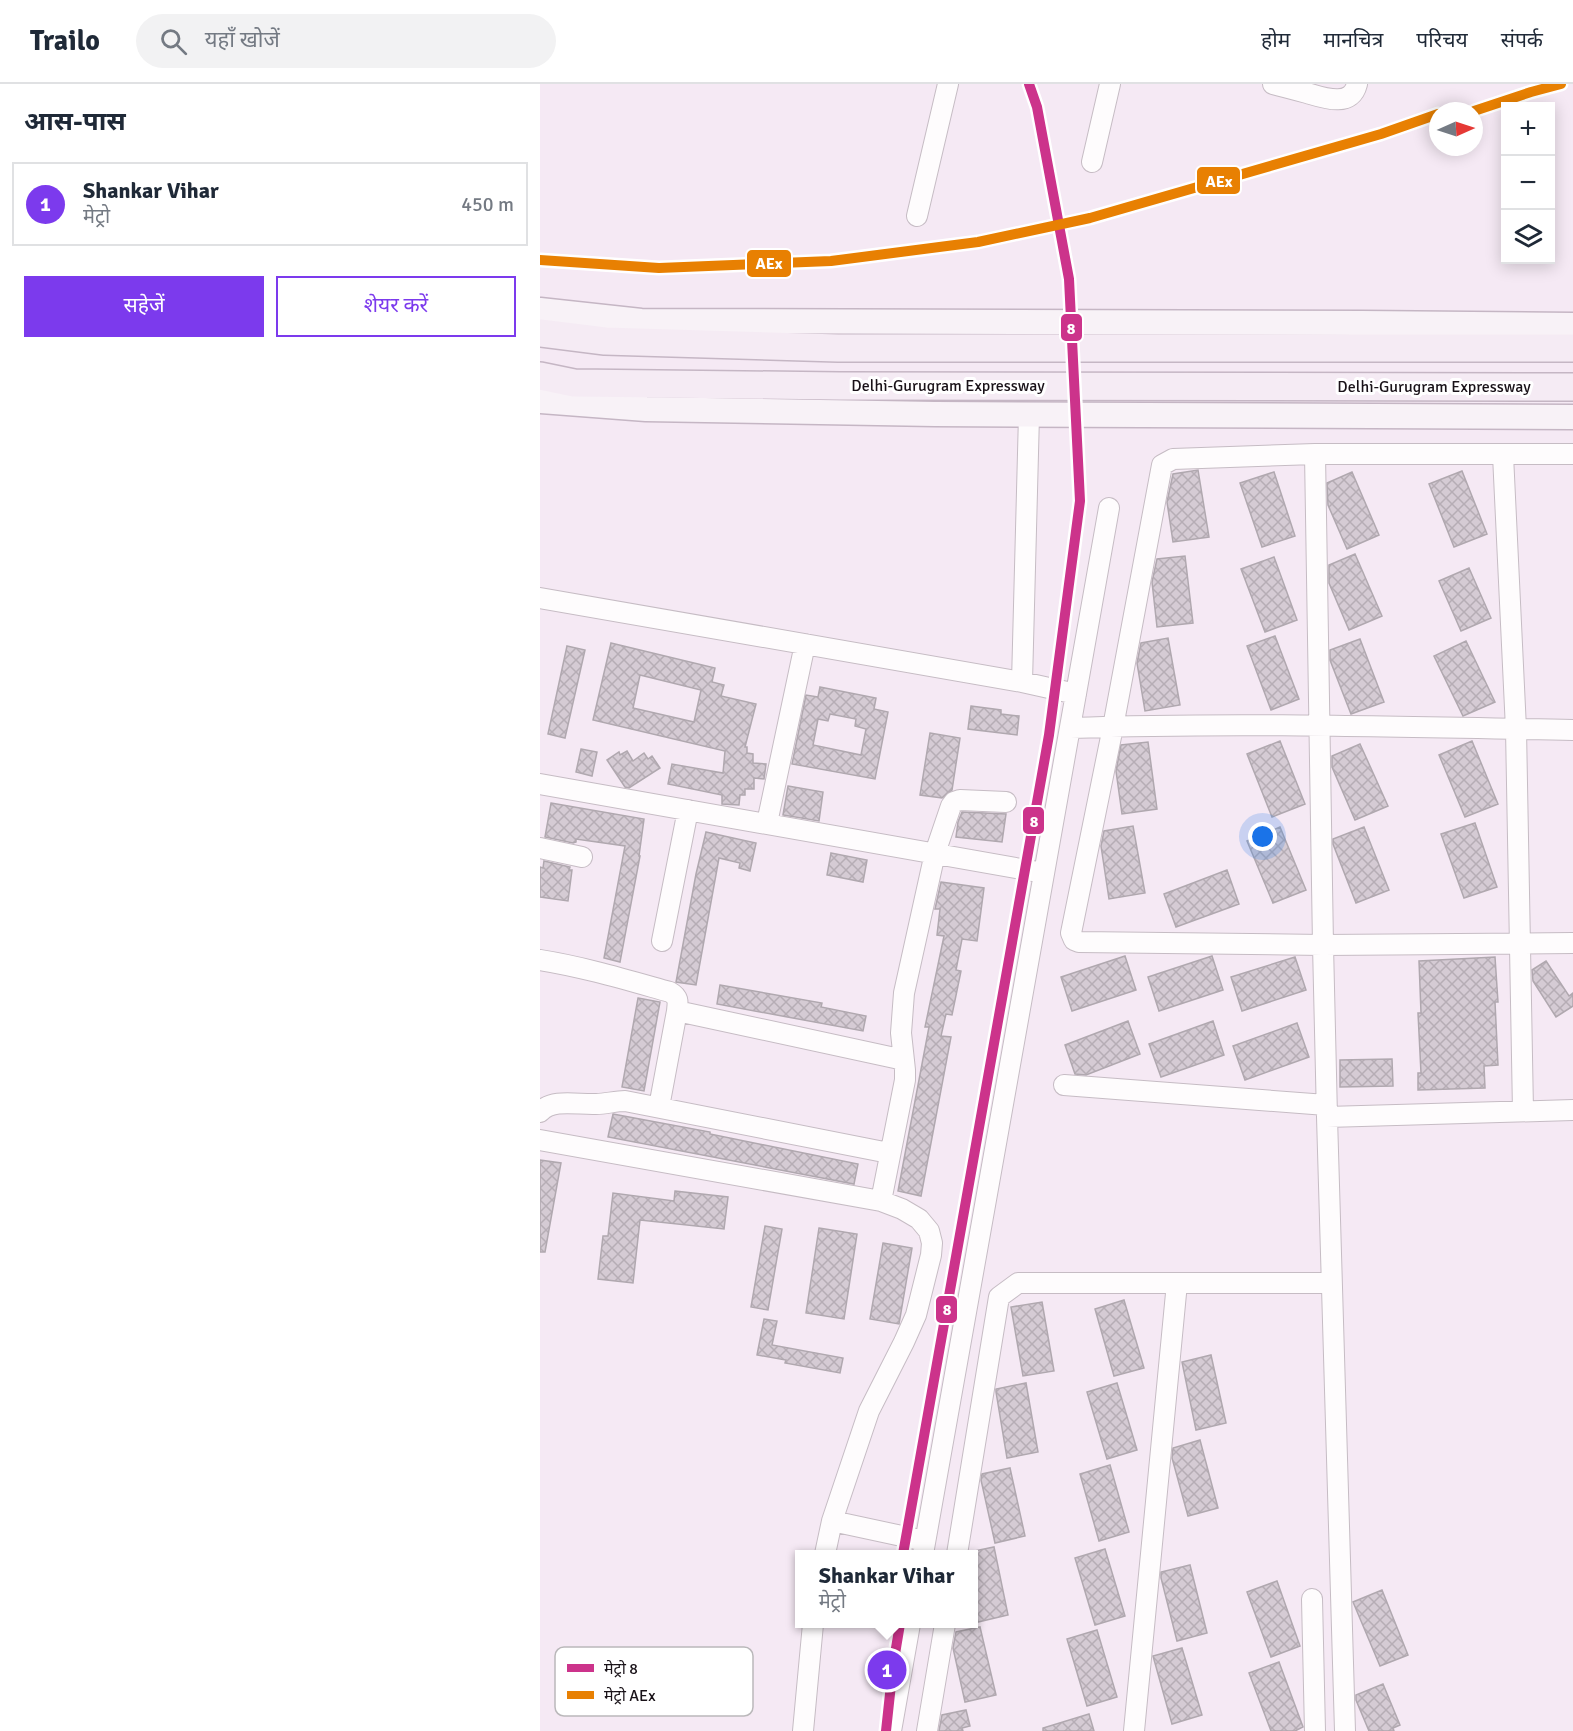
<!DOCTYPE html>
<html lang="hi">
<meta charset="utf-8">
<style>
:root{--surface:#fff;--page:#f2f2f3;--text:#1f2937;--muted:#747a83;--line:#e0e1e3;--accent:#7c3aed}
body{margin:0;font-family:Signika,"Noto Sans Devanagari",sans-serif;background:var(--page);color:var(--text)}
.controls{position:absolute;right:18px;top:18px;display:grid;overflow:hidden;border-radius:0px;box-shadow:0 3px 15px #0003}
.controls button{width:54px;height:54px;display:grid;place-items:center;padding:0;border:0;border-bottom:2px solid var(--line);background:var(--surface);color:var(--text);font:30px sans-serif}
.compass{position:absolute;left:889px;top:18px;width:54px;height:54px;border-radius:50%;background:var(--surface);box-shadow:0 3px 15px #0003;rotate:87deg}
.you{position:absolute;left:723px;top:753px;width:21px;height:21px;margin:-15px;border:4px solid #fff;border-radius:50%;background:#1a73e8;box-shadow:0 0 0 9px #1a73e833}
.badge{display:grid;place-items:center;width:39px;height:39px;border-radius:50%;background:var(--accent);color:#fff;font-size:20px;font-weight:700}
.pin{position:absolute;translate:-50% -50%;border:3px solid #fff;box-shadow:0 2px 6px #0006}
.popup{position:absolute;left:255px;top:1466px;width:183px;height:78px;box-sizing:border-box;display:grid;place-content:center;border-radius:0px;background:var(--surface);filter:drop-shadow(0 2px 4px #0005);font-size:20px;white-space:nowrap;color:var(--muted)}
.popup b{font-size:22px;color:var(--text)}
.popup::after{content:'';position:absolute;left:50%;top:100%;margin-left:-12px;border:12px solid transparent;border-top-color:var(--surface)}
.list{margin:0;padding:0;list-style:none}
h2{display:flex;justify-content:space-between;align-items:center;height:78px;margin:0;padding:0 24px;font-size:26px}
h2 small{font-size:20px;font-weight:400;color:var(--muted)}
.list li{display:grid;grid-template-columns:39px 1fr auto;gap:18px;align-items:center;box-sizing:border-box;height:84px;margin:0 12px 12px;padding:0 12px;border:2px solid var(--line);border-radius:0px}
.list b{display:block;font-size:22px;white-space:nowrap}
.list p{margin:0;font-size:20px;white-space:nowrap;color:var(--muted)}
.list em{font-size:20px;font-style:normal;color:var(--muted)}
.actions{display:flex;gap:12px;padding:18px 24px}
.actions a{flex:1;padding:14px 0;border:2px solid var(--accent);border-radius:0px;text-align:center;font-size:21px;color:var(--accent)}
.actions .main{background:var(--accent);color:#fff}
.icon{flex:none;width:33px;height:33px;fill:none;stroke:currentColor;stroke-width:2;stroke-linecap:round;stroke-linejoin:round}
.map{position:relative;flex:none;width:1033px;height:1647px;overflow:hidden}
header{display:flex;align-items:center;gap:36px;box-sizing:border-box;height:84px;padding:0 30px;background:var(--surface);border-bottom:2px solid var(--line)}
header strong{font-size:28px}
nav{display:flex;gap:33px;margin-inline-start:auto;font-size:21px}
.search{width:420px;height:54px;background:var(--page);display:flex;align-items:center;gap:15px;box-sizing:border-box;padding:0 21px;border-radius:33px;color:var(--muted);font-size:22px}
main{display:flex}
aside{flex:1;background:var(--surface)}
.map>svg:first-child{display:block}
.building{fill:url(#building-cross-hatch);stroke:#b0a8af;stroke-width:1.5;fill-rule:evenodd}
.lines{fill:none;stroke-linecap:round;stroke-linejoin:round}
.minor-casing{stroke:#c6bcc4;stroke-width:22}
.major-casing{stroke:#c5b6c4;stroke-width:27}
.highway-casing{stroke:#c5b6c4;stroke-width:30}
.minor{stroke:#fefcfd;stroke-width:20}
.major{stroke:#f8f2f7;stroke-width:24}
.highway{stroke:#f5ebf4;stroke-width:27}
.metro-1-casing{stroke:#fff;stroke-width:15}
.metro-2-casing{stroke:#fff;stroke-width:15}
.metro-1{stroke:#cc338b;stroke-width:10}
.metro-2{stroke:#e88002;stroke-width:10}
.labels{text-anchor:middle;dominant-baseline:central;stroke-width:6;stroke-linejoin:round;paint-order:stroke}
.street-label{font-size:16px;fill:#191218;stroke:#fff}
.key{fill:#fff;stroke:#bab8ba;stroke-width:1.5}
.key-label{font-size:16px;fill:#191218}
.line-badge{stroke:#fff;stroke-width:2}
.badge-label{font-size:16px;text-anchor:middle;font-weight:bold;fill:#fff}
</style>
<header>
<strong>Trailo</strong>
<div class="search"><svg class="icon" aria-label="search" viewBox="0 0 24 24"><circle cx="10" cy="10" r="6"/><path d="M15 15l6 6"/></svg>यहाँ खोजें</div>
<nav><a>होम</a><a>मानचित्र</a><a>परिचय</a><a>संपर्क</a></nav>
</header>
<main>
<aside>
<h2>आस-पास<small></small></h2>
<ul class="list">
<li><span class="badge">1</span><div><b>Shankar Vihar</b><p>मेट्रो</p></div><em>450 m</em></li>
</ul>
<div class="actions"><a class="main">सहेजें</a><a>शेयर करें</a></div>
</aside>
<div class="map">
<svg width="1033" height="1647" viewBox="0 0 1033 1647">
<defs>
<pattern id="building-cross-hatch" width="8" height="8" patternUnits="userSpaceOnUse" patternTransform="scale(1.5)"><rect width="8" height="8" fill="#d5cbd4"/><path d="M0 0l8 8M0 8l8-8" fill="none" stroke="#b6adb5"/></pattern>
</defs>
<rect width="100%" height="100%" fill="#f5e9f4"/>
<path class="building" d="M658 386 669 453 633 458 627 418 633 390Z
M922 387 947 450 914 463 889 400Z
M734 388 755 452 722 463 700 399Z
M812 388 839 451 807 465 788 421 787 399Z
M815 470 842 532 809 546 789 499V481Z
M645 472 653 539 617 543 612 498 617 475Z
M734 473 757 536 725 548 701 485Z
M929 484 951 534 921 547 899 497Z
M735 552 759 615 731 626 707 562Z
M628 554 640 621 605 627 597 579 601 559Z
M820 555 844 618 811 630 790 576V566Z
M926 557 955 618 923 632 894 572Z
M71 559 175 584 172 598 184 601 181 612 216 620 205 663H207V669L213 670V679L226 680 225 688 224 695 214 694V705H205V711H200L199 721 182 720V711L128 700 132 680 183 689 185 667 53 636ZM100 591 161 606 154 638 93 624Z
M27 562 45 566 25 654 8 650Z
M280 603 336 614 334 625 348 628 335 695 252 680 266 611 278 613ZM290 630 316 635 315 642 326 645 321 671 273 661 278 635 288 637Z
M431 622 461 626V630L479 632 477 651 428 645Z
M390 649 420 654 412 706 402 714 380 711Z
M740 657 765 720 732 733 707 670Z
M932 657 958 720 925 733 899 671Z
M608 658 617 725 582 730 576 687 581 661Z
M820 660 848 722 815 736 792 683V672Z
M41 665 57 668 52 692 36 688Z
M87 667 93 677 104 669 108 675 112 672 120 684 89 704 85 703 67 676 79 668 80 671Z
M248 702 283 708 279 737 243 731Z
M11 719 104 735 99 772H100L80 878 64 874 85 762 36 755V758L33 759 5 753Z
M422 728 466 730 462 758 416 753 418 738Z
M935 739 957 803 924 814 901 750Z
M593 742 605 809 569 815 561 762 564 747Z
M740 743 766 806 733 819 707 757Z
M824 743 849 806 816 819 793 760V755Z
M166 748 216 759 210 787 199 784 200 779 179 774 156 901 136 898 156 790Z
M291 769 327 776 323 798 287 791Z
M4 777 30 783 29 786H32L28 817 0 813V783L3 784Z
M687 786 699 820 636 843 624 810Z
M401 798 444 804 437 857 422 855 416 886 421 887 412 931 406 930 401 952 411 953 381 1112 358 1107 389 943H385L404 852 397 851 400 825H395Z
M585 872 596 906 532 927 521 893Z
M672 872 683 906 619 927 608 893Z
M755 873 766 906 702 927 691 893Z
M955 873 958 918H955L958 981 944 982 945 1004 878 1006V989H881L878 929H881L879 877Z
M1006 877 1029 912 1033 909V922L1016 933 993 897 992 886Z
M180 901 282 919 281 923 326 932 323 947 177 920Z
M98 914 120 918 104 1007 82 1003Z
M588 937 600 970 546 991 535 990 525 961Z
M673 937 684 971 621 993 609 960Z
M757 939 769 973 705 996 693 962Z
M852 975 853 1002 800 1003V976Z
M73 1030 170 1048V1050L318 1080 314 1100 68 1053Z
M0 1076 21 1079 5 1168H0Z
M135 1107 188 1113 184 1145 100 1136 93 1199 58 1195 63 1152H68L73 1109 134 1117Z
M225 1142 242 1145 228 1226 211 1223Z
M279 1144 317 1150 304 1235 266 1229Z
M343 1159 372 1164 359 1240 330 1235Z
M584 1216 604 1284 574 1292 555 1225Z
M502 1218 514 1287 483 1292 471 1223Z
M224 1235 237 1237 232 1261 303 1274 300 1289 245 1279 246 1276 217 1271Z
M671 1271 686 1339 656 1346 642 1278Z
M486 1299 498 1368 467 1374 456 1308V1305Z
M577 1299 597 1366 567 1375 547 1308Z
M660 1356 678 1424 648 1432 632 1374 633 1364Z
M570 1381 589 1448 559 1457 540 1390Z
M470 1384 485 1452 455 1459 441 1396 442 1390Z
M454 1463 468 1531 438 1538 434 1521V1467Z
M565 1465 585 1532 555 1541 535 1474Z
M650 1481 667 1549 637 1557 621 1494V1488Z
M737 1497 760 1562 731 1573 707 1508Z
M842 1506 868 1571 840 1582 813 1518Z
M440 1543 456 1611 425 1618 413 1564 416 1548Z
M557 1546 577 1613 547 1622 527 1555Z
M642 1564 662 1631 632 1640 613 1572Z
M739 1578 763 1643 755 1647H731L709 1589Z
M843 1600 860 1641 853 1644 854 1647H829L816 1616V1611Z
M426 1626 430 1642 422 1644 423 1647H399L402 1631Z
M549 1630 554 1647H503V1644Z"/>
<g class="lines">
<g class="minor-casing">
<path id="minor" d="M733 0C745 3 756 6 767 9 784 14 811 24 817 0
M552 78 570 0
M377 132 408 0
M775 370 783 861 787 1033
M1033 370H775L633 375 622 381 573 643 531 849 534 856 539 858 783 861 1033 859
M963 371 976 645 983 1027
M0 514 482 598 536 610
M482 598 489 331
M530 644C697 638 865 643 1033 646
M0 700 504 789
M227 739 265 560
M0 764 42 773
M122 857 148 726
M0 876C44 883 87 896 130 908 139 913 138 918 137 927L119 1023
M137 927 364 976
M524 1001 786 1021
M0 1028C13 1014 38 1021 56 1020 66 1020 75 1017 85 1017L349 1069
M0 1056 341 1117 362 1125 379 1135 389 1147 392 1159 391 1171 376 1231 364 1258 329 1327 292 1437 285 1470
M341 1117 365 996V986L361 949 364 909 395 769 411 722 414 718 420 716 466 718
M292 1437 385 1457
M383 1470 569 424
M417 1470 459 1213 478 1199H791
M772 1515 775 1647
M263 1647 273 1540
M351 1647 370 1540
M387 1647 405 1540
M594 1647 637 1199
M805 1647 787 1033 1033 1026"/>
</g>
<g class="major-casing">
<path id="major" d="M0 226 101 237 822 239 1033 241
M0 317 106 325 395 330 1033 333"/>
</g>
<g class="highway-casing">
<path id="highway" d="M0 249 65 257 298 264H1033
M0 292 34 299 300 302 1033 303"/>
</g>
<use href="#minor" class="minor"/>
<use href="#major" class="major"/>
<use href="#highway" class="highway"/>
<g class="metro-1-casing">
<path id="metro-1" d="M363 1470 509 651 540 417 529 195 497 23 489 0
M346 1647 353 1582 360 1540"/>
</g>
<g class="metro-2-casing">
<path id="metro-2" d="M934 27 991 8 1021 0
M0 176 119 184 291 177 438 158 550 134 841 50 898 30"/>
</g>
<use href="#metro-1" class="metro-1"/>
<use href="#metro-2" class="metro-2"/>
</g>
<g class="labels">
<g class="street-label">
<text x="408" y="302">Delhi-Gurugram Expressway</text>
<text x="894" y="303">Delhi-Gurugram Expressway</text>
</g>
</g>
<rect x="15" y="1563" width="198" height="69" rx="9" class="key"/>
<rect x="27" y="1580" width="27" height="8" fill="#cc338b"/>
<rect x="27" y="1607" width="27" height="8" fill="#e88002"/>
<g class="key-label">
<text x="64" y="1590">मेट्रो 8</text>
<text x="64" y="1617">मेट्रो AEx</text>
</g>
<g class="line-badge">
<rect x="656" y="82" width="45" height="29" rx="6" fill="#e88002"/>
<rect x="206" y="165" width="46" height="29" rx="6" fill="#e88002"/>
<rect x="520" y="229" width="23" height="29" rx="6" fill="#cc338b"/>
<rect x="482" y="722" width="23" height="29" rx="6" fill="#cc338b"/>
<rect x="395" y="1211" width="23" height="29" rx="6" fill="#cc338b"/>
</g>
<g class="badge-label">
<text x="679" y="103">AEx</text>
<text x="229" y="185">AEx</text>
<text x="531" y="250">8</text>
<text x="494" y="743">8</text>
<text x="407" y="1231">8</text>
</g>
</svg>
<div class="controls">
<button>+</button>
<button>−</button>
<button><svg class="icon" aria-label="layers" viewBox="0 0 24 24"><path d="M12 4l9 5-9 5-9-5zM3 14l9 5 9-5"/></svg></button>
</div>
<svg class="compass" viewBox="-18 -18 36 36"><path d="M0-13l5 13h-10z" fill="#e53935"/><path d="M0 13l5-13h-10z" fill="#747a83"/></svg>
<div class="you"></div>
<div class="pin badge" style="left:347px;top:1586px">1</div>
<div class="popup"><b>Shankar Vihar</b>मेट्रो</div>
</div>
</main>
